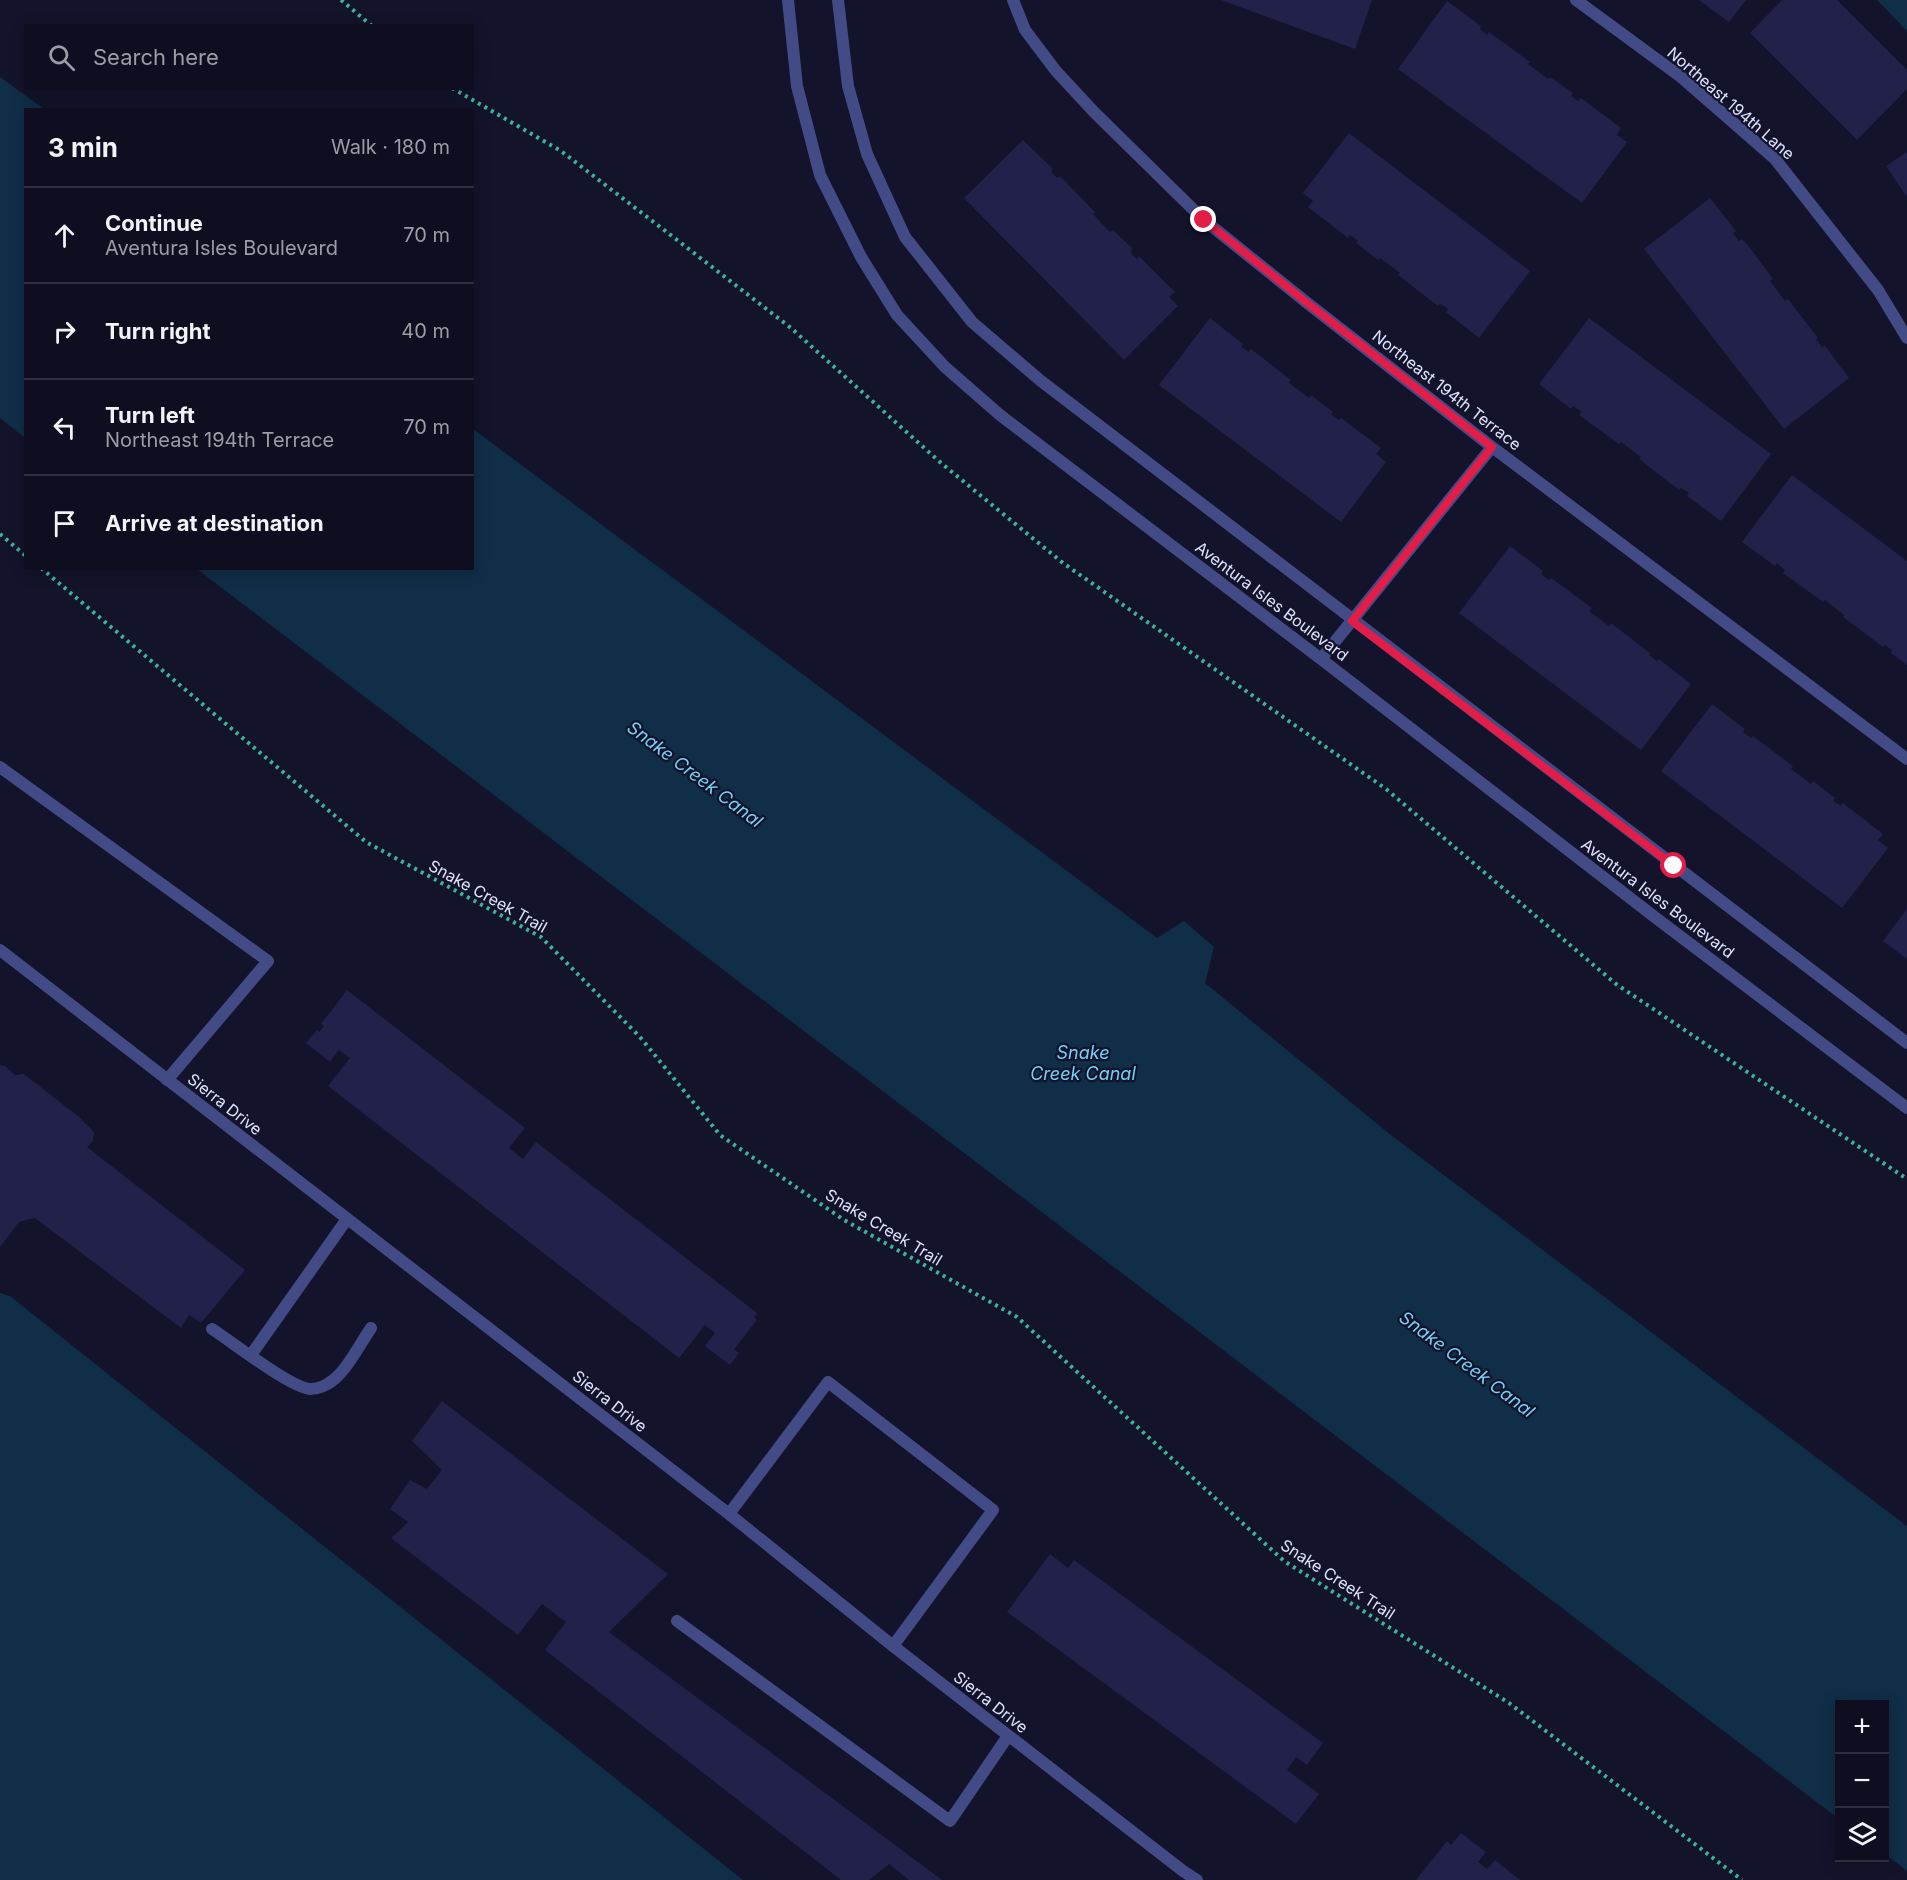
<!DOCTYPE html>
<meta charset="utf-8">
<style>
:root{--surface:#0e0e20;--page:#1c1c2d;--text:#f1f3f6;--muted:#9b9ca5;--line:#2e2e3e}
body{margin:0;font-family:Inter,sans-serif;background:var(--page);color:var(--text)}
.controls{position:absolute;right:18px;bottom:18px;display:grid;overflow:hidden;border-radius:0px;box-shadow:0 3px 15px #0003}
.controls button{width:54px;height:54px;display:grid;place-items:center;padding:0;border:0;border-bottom:2px solid var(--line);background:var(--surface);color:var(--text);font:30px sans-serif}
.stop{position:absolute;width:18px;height:18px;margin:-14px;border:4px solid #e11d48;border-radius:50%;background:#fff}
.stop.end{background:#e11d48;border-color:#fff;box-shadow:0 2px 6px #0008}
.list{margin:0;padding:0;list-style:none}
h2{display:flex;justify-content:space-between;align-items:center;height:78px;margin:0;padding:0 24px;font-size:26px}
h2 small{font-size:20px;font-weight:400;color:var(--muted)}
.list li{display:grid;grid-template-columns:39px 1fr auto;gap:18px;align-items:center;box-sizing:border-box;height:96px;padding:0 24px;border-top:2px solid var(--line)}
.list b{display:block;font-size:22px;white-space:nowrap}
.list p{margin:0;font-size:20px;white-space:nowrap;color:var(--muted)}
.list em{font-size:20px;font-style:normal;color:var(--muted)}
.icon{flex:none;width:33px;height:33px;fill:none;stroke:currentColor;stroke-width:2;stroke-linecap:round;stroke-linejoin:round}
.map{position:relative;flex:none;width:1907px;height:1880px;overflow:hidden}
.search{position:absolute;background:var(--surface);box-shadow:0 3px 15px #0003;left:24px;top:24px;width:450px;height:66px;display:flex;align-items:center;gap:15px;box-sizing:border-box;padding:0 21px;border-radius:0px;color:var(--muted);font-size:22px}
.panel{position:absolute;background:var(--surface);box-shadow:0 3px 15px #0003;left:24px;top:108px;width:450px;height:462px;border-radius:0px}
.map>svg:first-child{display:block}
.water{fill:#102e47}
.building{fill:#22214a}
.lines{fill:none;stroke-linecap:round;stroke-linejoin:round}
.path{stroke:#3bb599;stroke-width:4;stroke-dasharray:3 4.5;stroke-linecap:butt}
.service{stroke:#424b86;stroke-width:12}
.minor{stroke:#424b86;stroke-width:12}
.route{stroke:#e11d48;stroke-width:8}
.labels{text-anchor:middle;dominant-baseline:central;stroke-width:4.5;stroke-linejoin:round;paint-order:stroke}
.street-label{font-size:16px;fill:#dfe1fd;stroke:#13132b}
.water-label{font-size:18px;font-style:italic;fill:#76d0f5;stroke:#13132b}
</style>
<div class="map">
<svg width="1907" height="1880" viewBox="0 0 1907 1880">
<rect width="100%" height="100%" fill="#13132b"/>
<path class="water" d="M1877 0H1907V31Z
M0 77 44 109 26 110 25 438 0 418Z
M473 429 1157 938 1184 921 1214 947 1205 983 1391 1135 1907 1526V1871L1885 1854 1884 1704H1840L1839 1819 197 569 472 568Z
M0 1293 10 1296 743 1880H0Z"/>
<path class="building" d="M1221 0H1372L1355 49Z
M1699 0H1746L1729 22Z
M1782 0H1837L1907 70V89L1857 140 1750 33Z
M1447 1 1481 26 1480 29 1487 35 1489 32 1530 62 1528 64 1548 79 1550 77 1573 93 1571 96 1578 101 1581 98 1621 128 1617 135 1627 142 1582 203 1398 69Z
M1349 133 1530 271 1479 338 1446 312 1448 309 1440 304 1438 306 1398 275 1400 273 1380 258 1378 260 1356 243 1358 241 1350 235 1348 238 1308 207 1313 201 1303 193Z
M1023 140 1053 169 1051 172 1057 178 1060 176 1095 212 1093 214 1110 232 1113 230 1133 249 1130 252 1137 259 1139 256 1175 292 1169 297 1178 306 1124 360 964 198Z
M1907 152V197L1886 166Z
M1710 198 1736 231 1733 233 1739 241 1742 239 1750 248 1773 279 1770 281 1785 301 1788 299 1818 338 1816 339 1822 347 1825 346 1849 378 1784 429 1644 249Z
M1210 318 1243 344 1241 347 1249 352 1251 349 1291 380 1289 383 1309 398 1311 395 1333 412 1331 415 1339 420 1341 418 1381 448 1376 454 1386 462 1341 522 1159 385Z
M1589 318 1771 454 1721 521 1687 496 1689 493 1681 488 1679 490 1639 459 1641 457 1621 442 1619 444 1579 415 1582 412 1573 406 1571 409 1539 384Z
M1792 475 1907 561V665L1891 653 1892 650 1885 645 1883 647 1843 617 1844 615 1825 600 1823 602 1783 573 1785 570 1777 563 1775 566 1742 542Z
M1510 546 1543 571 1541 574 1549 580 1551 578 1592 608 1589 611 1609 626 1611 623 1650 653 1649 655 1657 661 1659 659 1691 684 1641 750 1459 613Z
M1712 704 1745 729 1743 732 1751 738 1753 736 1793 766 1791 769 1811 784 1813 781 1835 798 1833 801 1841 806 1843 803 1883 834 1878 840 1888 848 1842 908 1661 771Z
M1907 909V959L1883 941Z
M347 990 525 1128 509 1148 523 1159 536 1142 757 1313 754 1317 757 1320 734 1349 739 1353 730 1365 705 1346 715 1333 705 1325 679 1358 328 1086 350 1058 339 1050 330 1062 306 1043 317 1030 319 1032 324 1026 321 1024Z
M0 1065 5 1066 15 1075 24 1074 79 1117 94 1132 93 1141 87 1147 245 1270 201 1323 189 1315 181 1328 35 1218 19 1222 0 1247Z
M442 1401 668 1574 609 1632 942 1880H909L889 1864 869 1880H841L545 1650 566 1622 542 1604 518 1635 391 1538 408 1522 390 1509 410 1480 427 1489 442 1470 412 1441Z
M1050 1554 1068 1568 1074 1560 1323 1743 1307 1765 1296 1757 1287 1770 1319 1794 1296 1824 1007 1612Z
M1461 1833 1486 1852 1478 1862 1487 1869 1495 1860 1520 1880H1416L1447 1841 1451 1845Z"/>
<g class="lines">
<path class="path" d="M341 0 372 26
M452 88 561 151 668 233 791 328 941 463 1063 563 1386 789 1616 984 1907 1179
M0 534 26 556
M41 568 366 842 541 937 640 1037 720 1135 844 1220 1017 1317 1284 1561 1509 1703 1742 1880"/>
<path class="service" d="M0 767 268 961 167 1080
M212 1329C231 1341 292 1389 311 1389 318 1389 327 1385 332 1381 347 1370 360 1344 371 1328
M251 1355 347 1219
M729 1514 828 1382 993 1510 893 1646
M677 1621 950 1821 1008 1736"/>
<path class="minor" d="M788 0 797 86 820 175 861 257 897 315 945 367 1000 415 1321 659 1656 918 1907 1108
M838 0 848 86 867 154 905 237 972 322 1041 381 1907 1043
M1013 0 1025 30 1056 71 1094 112 1204 220 1306 302 1492 447 1907 759
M1576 0 1681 77 1775 159 1878 290 1907 338
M1321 659 1492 447
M0 950 729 1514 893 1646 1183 1871 1197 1880"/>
</g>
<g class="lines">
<path class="route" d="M1204 220 1306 302 1492 447 1352 621 1674 866"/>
</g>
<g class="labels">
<g class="street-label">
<text transform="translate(1731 103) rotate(41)">Northeast 194th Lane</text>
<text transform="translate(1447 390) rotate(38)">Northeast 194th Terrace</text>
<text transform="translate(1272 601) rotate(37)">Aventura Isles Boulevard</text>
<text transform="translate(488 896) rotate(29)">Snake Creek Trail</text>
<text transform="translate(1658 898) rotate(37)">Aventura Isles Boulevard</text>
<text transform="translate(225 1104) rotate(38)">Sierra Drive</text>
<text transform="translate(884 1227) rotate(31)">Snake Creek Trail</text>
<text transform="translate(610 1401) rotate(38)">Sierra Drive</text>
<text transform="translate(1338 1579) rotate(33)">Snake Creek Trail</text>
<text transform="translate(991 1702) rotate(38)">Sierra Drive</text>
</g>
<g class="water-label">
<text transform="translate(695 774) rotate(37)">Snake Creek Canal</text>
<text x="1083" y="1052">Snake<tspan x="1083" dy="21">Creek Canal</tspan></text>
<text transform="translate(1467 1364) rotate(37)">Snake Creek Canal</text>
</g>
</g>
</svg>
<div class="controls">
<button>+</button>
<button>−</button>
<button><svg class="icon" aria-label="layers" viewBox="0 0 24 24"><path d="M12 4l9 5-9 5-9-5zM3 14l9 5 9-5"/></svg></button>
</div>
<div class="stop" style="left:1674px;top:866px"></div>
<div class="stop end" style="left:1204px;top:220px"></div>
<div class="search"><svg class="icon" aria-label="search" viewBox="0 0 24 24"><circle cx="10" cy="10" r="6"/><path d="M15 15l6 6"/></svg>Search here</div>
<section class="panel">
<h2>3 min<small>Walk · 180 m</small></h2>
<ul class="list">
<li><svg class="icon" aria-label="ahead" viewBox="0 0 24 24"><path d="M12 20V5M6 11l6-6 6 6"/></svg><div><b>Continue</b><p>Aventura Isles Boulevard</p></div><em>70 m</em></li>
<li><svg class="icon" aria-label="right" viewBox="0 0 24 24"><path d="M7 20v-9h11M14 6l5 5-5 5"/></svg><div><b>Turn right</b></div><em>40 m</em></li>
<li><svg class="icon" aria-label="left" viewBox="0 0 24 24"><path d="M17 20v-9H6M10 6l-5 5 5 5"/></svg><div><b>Turn left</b><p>Northeast 194th Terrace</p></div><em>70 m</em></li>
<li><svg class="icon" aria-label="arrive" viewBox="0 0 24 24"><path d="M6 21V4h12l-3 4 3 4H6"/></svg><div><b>Arrive at destination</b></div></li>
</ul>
</section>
</div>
